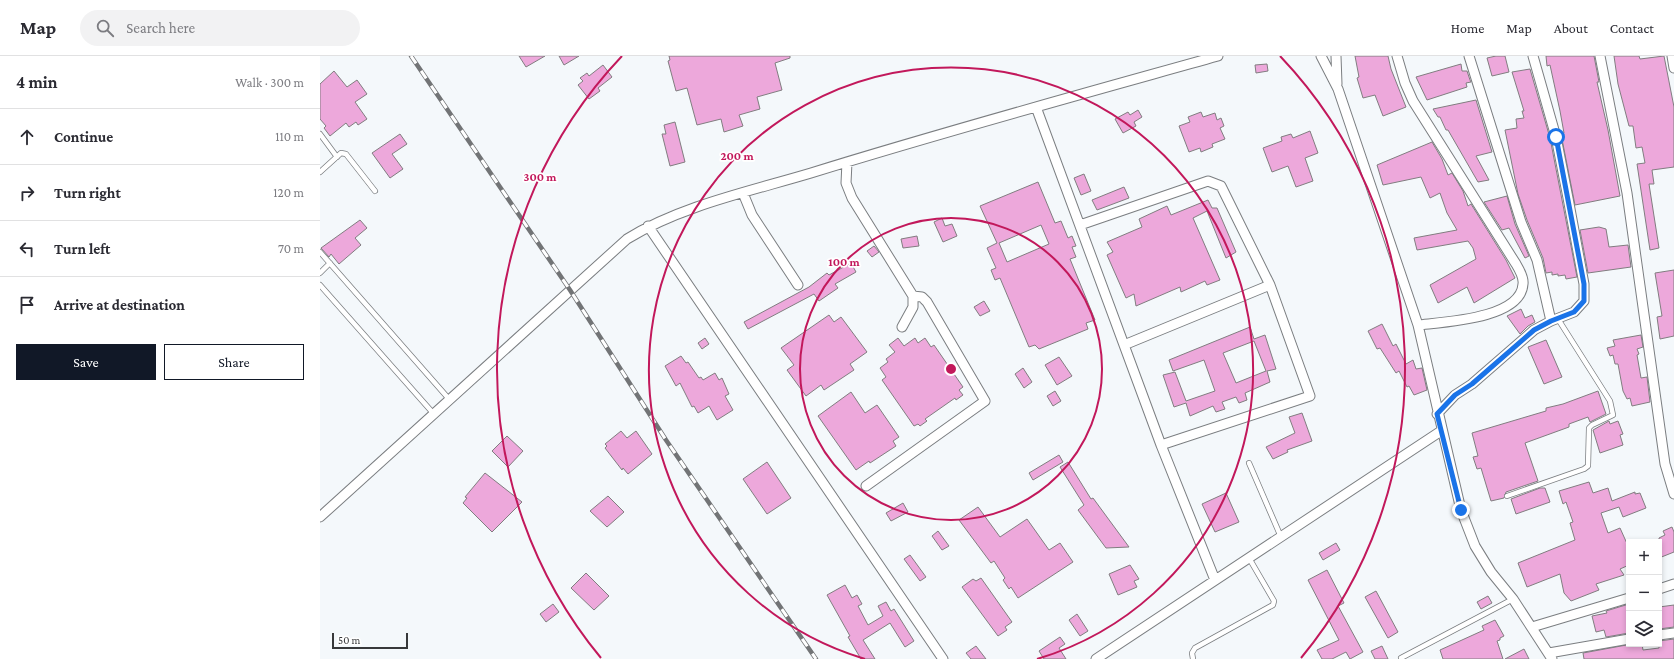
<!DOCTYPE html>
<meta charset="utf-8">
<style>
:root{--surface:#fff;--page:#f2f2f3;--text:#2b2b33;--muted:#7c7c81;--line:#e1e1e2;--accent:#111827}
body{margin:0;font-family:"Crimson Pro",serif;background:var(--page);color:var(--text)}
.controls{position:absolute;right:12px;bottom:12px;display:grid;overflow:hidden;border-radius:0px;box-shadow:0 2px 6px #0003}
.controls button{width:36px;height:36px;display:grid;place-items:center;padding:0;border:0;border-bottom:1px solid var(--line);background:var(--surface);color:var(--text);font:20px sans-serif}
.scale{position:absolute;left:12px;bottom:10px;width:76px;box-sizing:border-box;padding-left:4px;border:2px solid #37383a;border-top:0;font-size:11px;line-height:14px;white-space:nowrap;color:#37383a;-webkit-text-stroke:3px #fff;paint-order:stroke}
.stop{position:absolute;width:12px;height:12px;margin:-9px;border:3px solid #1a73e8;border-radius:50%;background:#fff}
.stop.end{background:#1a73e8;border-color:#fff;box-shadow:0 1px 4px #0008}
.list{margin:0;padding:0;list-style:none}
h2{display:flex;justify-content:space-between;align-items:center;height:52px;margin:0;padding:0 16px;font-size:17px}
h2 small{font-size:13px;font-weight:400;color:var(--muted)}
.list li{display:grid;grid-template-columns:26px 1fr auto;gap:12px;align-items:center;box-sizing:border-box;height:56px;padding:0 16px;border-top:1px solid var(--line)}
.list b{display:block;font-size:15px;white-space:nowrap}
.list em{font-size:13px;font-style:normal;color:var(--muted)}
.actions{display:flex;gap:8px;padding:12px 16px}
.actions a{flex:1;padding:9px 0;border:1px solid var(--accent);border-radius:0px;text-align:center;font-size:14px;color:var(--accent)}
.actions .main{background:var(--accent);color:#fff}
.icon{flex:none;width:22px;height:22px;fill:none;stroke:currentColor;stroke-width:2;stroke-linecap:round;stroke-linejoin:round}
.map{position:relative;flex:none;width:1354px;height:603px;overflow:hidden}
header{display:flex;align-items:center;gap:24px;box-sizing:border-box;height:56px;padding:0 20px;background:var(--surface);border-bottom:1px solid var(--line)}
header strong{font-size:19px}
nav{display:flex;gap:22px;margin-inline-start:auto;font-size:14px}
.search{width:280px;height:36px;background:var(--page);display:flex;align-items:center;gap:10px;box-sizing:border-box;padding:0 14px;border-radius:22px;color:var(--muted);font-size:15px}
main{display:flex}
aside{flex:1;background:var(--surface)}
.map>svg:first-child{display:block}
.building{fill:#eda8db;stroke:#817d80;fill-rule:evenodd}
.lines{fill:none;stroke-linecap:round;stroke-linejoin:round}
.lane-casing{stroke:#7b7e81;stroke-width:6}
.street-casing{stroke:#7b7e81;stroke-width:11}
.lane{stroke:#fff;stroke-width:4.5}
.street{stroke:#fff;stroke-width:9}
.rail-casing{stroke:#727476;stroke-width:4.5}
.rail{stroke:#fff;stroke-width:3;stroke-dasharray:9;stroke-linecap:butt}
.route{stroke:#1a73e8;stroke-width:5}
.ring{fill:none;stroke:#c2185b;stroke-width:2}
.centre{fill:#c2185b;stroke:#fff;stroke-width:2}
.ring-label{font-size:12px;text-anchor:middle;font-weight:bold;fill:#c2185b;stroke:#fff;stroke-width:3.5;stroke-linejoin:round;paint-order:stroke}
</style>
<header>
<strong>Map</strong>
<div class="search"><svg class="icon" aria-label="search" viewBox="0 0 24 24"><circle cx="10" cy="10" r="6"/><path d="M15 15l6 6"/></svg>Search here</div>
<nav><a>Home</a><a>Map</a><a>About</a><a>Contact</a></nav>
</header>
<main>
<aside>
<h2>4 min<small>Walk · 300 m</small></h2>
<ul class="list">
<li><svg class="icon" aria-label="ahead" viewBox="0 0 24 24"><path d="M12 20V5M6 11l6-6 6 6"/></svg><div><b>Continue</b></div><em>110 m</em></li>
<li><svg class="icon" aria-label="right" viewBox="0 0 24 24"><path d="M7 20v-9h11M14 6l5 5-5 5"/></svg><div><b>Turn right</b></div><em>120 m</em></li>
<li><svg class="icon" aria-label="left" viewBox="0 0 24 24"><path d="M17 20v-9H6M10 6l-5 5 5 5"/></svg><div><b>Turn left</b></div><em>70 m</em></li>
<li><svg class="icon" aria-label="arrive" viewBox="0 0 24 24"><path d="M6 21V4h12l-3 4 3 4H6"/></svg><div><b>Arrive at destination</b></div></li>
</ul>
<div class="actions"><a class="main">Save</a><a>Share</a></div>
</aside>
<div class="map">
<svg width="1354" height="603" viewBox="0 0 1354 603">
<rect width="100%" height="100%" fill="#f4f8fb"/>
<path class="building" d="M199 0H225L206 11Z
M239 0H259L244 9Z
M349 0H470V2L455 7 462 34 437 41 440 53 419 59 423 70 404 76 401 63 377 69 367 32 356 35 348 5 350 4Z
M1035 0H1068L1071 13 1086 51 1063 60 1055 39 1043 42 1037 22 1039 21Z
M1176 0H1185L1189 16 1172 20 1167 2Z
M1226 0H1274L1279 26H1277L1288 74 1300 140 1255 149 1241 78 1244 77 1240 55 1230 9 1227 10Z
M1294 0H1319L1320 3 1344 0 1354 51V111L1332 114 1334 128H1329L1339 192 1330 194 1317 108 1325 107 1322 91 1316 92 1313 70H1309L1298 28Z
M947 8 948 15 936 17 935 9Z
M1141 8 1142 15H1147L1150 24 1151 26 1146 27 1147 31 1107 44 1096 21Z
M283 9 292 21 278 32 280 35 269 43 258 29 263 25 260 22 267 17 269 20Z
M1210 13 1230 82 1257 221 1246 223 1245 219 1238 220V218L1232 219V216L1226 217 1223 202 1207 164 1198 138 1185 74 1197 72 1196 63 1204 62 1202 55H1204L1192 16Z
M14 15 27 31 37 24 47 38 35 46 47 63 38 69 36 66 29 71 26 67 10 80 4 72 6 70 0 63V28Z
M1156 44 1172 96 1156 100 1169 124 1158 126 1128 74H1126L1120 61H1118L1113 53Z
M818 54 822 61 814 66 816 70 803 77 795 63 808 56 810 59Z
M881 56 883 61 895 57 897 64 901 62 904 70 900 72 905 83 892 88 893 91 881 96 880 92 869 96 859 70 870 66 868 61Z
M355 66 365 106 350 110 342 78H346L344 69Z
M990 75 998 97 985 102 993 125 976 131 968 110 952 116 943 92 962 85 961 81 971 78 973 82Z
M80 78 87 88 72 98 83 113 70 122 52 97Z
M1112 86 1122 103 1128 119 1132 117 1143 135 1148 150 1151 148 1186 204 1195 222 1154 247 1147 231 1118 247 1110 229 1156 203 1153 192 1148 185 1097 194 1094 182 1137 174 1127 157 1120 137 1110 142 1101 121 1063 129 1057 109Z
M764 118 771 135 761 139 754 122Z
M718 126 735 167 741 165 748 182 752 180 756 190 752 191 756 201 750 203 775 264 766 267 768 273 719 293 715 289 709 291 680 222 675 224 671 214 676 212 667 192 677 187 660 150ZM721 169 729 188 687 206 679 187Z
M804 131 809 142 777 154 772 144Z
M1187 140 1195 168 1209 200 1205 202 1189 172 1182 174 1164 146Z
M888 144 892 152H897L916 196 906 202 887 155 873 162 900 224 887 229 885 225 861 236 860 231 816 250 814 238 806 242 787 199 793 196 787 186 822 171 819 163 847 150 851 159Z
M622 162 625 170 632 168 637 180 623 186 614 166Z
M40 164 47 172 35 182 41 189 19 208 11 198 9 201 1 192Z
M1279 171 1286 173 1289 191 1308 189 1311 211 1268 217 1260 174Z
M597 180 599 190 583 192 581 183Z
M554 190 559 196 552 201 547 195Z
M531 207 536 216 515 228 518 232 499 245 494 238 428 273 424 266 489 231 507 217 509 219Z
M1354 214V280L1340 283 1337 261 1342 260 1335 217Z
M664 245 670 255 660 260 654 251Z
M1201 253 1205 262 1212 259 1215 266 1208 270 1200 278 1187 260Z
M509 259 514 266 521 261 547 296 530 308 534 314 504 334 501 329 486 340 467 314 474 309 461 292Z
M1062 268 1073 290 1076 288 1086 308 1093 304 1096 313 1102 312 1107 334 1094 339 1089 330 1087 331 1079 315 1076 317 1060 292 1057 293 1048 275Z
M930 271 934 283 945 279 956 313 947 315 950 326 925 337 927 344 919 347 916 341 902 346 905 353 896 356 893 350 870 360 866 347 854 351 843 319 855 316 866 345 895 335 884 304 853 315 849 304ZM934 285 946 315 916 327 903 297Z
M1321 279 1323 291 1317 293 1319 298 1317 299 1321 322 1327 321 1330 346 1312 350 1310 342 1307 343 1303 335 1298 308H1295L1293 299 1290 300 1287 292 1295 290 1293 284Z
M385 282 389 288 382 293 378 287Z
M578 282 584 290 595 282 598 287 605 282 611 291 614 289 643 331 639 334 643 339 636 344 635 342 605 363 607 365 600 370 598 368 594 370 562 324 566 321 560 312 568 306 566 303 575 296 569 289Z
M1226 284 1242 321 1224 328 1208 291Z
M361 300 366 307 368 306 379 322 381 321 383 324 395 317 399 324 402 322 409 338 405 340 413 354 397 364 389 350 378 357 374 350 372 351 360 327 356 330 345 310Z
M739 301 752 320 737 329 725 309Z
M703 312 712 326 704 332 695 318Z
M735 335 741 345 733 350 727 340Z
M1278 335 1286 358 1270 366 1268 361 1249 368V371L1205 387 1218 425 1186 436 1184 442 1171 445 1161 412 1157 413 1153 401 1158 400 1152 377 1226 355V352L1243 348Z
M531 336 545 357 557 349 579 381 573 385 576 390 550 407 549 405 536 414 498 360Z
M982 357 992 385 967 394 968 396 953 403 946 391 975 377 969 361Z
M1289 365 1290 368 1298 365 1303 378 1300 379 1303 389 1280 397 1273 374Z
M301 375 307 382 316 375 332 398 308 418 303 412 302 414 285 392 287 390 285 388Z
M187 380 203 395 188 411 172 395Z
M739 399 743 406 713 424 709 417Z
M447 406 471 442 447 458 423 423Z
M748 406 771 443 773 442 809 491 786 492 758 454 764 449 740 411Z
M165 417 202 446 172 476 143 447 147 442 145 441Z
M1269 426 1273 437 1288 432 1292 445 1315 436V438L1320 437 1326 452 1303 461 1299 451 1281 457 1288 477 1300 472 1309 492V509L1300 513 1304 519 1276 528 1279 534 1251 545 1244 537 1240 518 1207 531 1198 507 1255 484 1250 467 1253 466 1246 446 1243 448 1239 435Z
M1220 432H1225L1230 446 1196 458 1191 443Z
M906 437 919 466 895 476 882 448Z
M288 440 304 456 287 471 270 455Z
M583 447 588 456 571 465 566 457Z
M658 451 680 481 707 463 729 494 740 487 753 506 698 542 691 531 689 533 683 524 685 522 674 505 671 507 639 464Z
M1352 471 1354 476V496L1339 502V482L1345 479 1343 475Z
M618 475 629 490 622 494 612 480Z
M1016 487 1020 494 1003 504 999 497Z
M590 499 606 521 600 525 584 503Z
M810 509 819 523 814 525 817 531 798 539 789 518Z
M1007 514 1024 547 1018 550 1043 596 1030 603 1026 596 1012 603H1002L997 594 1019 584 988 524Z
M266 517 289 540 274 554 251 532Z
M661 522 692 566 685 571 687 574 678 580 642 531 653 523 656 525Z
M525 529 532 542 537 539 542 548 538 550 548 569 563 560 558 550 566 546 571 555 574 553 594 585 585 591 570 567 543 584 555 603H541L528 581 530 580 507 539Z
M1056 535 1078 576 1068 582 1045 541Z
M1168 540 1172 547 1161 553 1157 546Z
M233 548 239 556 226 566 220 558Z
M1309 548V577L1286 581 1284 574 1276 576 1272 560 1287 557 1286 555Z
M1354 549V571L1339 573V551Z
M757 558 768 575 760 580 749 564Z
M1175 564 1184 580 1180 582V584L1177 585 1183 603H1123L1120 594 1164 574 1162 570Z
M740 581 745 588 739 592 746 603H724L719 595Z
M1354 583V603H1264L1263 597 1312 588H1322L1323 594 1339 592V585Z
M656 590 666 603H651L646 597Z
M1062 590 1068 603H1055L1051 595Z
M1204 593 1209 603H1185Z"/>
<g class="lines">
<g class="lane-casing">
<path id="lane" d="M0 78 17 101
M0 116 21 97 26 98 55 135
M0 196 129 343
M0 217 10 207
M0 229 113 357
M929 407 961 481
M1187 440 1264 413 1268 410 1269 372 1272 369 1293 359 1290 345 1238 263
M1081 602 1193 543
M873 603 872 597 875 592 953 549 954 545 929 502"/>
</g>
<g class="street-casing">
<path id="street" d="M1001 0 1018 33 1098 269 1141 454 1155 490 1171 516 1193 543 1232 603
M1016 0 1017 28
M1077 0 1085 27 1093 45 1196 208C1199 213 1204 222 1203 228 1201 263 1123 266 1098 269
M1149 0 1201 166 1217 204 1231 265
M1280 0 1307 137 1345 408 1354 438
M1352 0 1354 12
M716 51 841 389 895 524
M527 106 526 127 532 142 593 240V251L582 271
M423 137 432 159 478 229
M760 169 888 125 901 130 950 229
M328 170 623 603
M804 289 950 229 990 340 841 389
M1117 358 1135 339 1152 328 1214 274 1231 265 1254 256 1264 245V228L1248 142 1236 81 1213 0
M546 430 665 345 607 246 602 241 593 240
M0 461 307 183C360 150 431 135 491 117 626 75 762 38 898 0
M1339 533 1354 528
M1212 571 1309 542
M1339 579 1354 577
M1229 597 1309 583
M776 603 1121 375"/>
</g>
<use href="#lane" class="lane"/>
<use href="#street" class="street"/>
<g class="rail-casing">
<path id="rail" d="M91 0 250 234 346 384 496 603"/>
</g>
<use href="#rail" class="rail"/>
</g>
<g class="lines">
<path class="route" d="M1141 454 1117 358 1135 339 1152 328 1214 274 1231 265 1254 256 1264 245V228L1236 81"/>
</g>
<g class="ring">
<circle cx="631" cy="313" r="151"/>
<path d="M545 603A302 302 0 1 1 717 603"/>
<path d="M281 602A454 454 0 0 1 302 0M960 0A454 454 0 0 1 981 602"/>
</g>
<circle cx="631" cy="313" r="6" class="centre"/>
<g class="ring-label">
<text x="417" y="104">200 m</text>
<text x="220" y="125">300 m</text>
<text x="524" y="210">100 m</text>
</g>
</svg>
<div class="controls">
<button>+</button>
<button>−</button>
<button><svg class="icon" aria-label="layers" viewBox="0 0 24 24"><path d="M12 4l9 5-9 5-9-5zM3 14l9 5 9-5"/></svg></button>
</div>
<div class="scale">50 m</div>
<div class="stop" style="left:1236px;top:81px"></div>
<div class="stop end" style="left:1141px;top:454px"></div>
</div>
</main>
